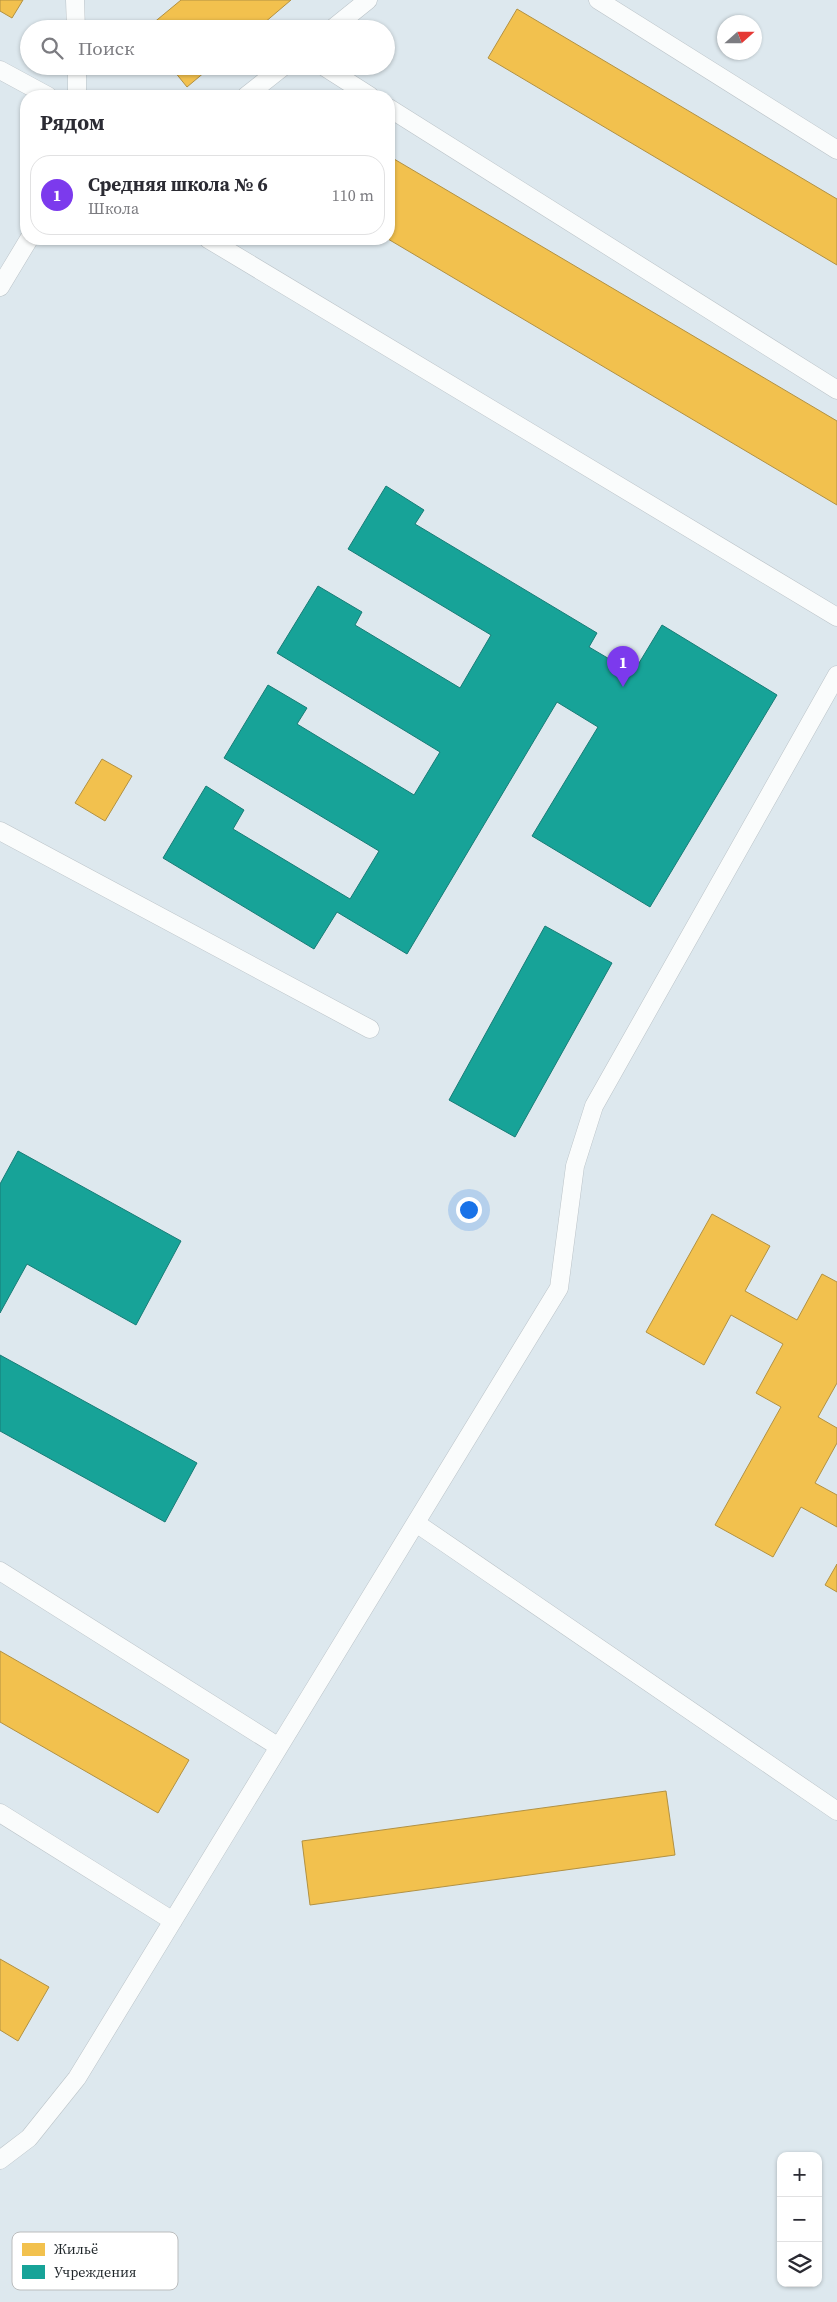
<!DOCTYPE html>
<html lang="ru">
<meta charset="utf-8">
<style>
:root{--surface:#fff;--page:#f2f2f3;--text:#2b2b33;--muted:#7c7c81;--line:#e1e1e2;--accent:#7c3aed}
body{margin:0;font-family:"Source Serif 4",serif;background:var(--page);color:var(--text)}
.controls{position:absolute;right:15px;bottom:15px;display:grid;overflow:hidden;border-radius:10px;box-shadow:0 1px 4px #0004}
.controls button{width:45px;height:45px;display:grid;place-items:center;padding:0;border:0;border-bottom:1px solid var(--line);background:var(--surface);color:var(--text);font:25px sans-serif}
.compass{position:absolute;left:717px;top:15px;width:45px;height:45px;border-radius:50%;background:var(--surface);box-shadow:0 1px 4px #0004;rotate:69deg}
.you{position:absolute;left:468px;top:1209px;width:18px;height:18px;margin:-12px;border:4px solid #fff;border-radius:50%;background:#1a73e8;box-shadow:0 0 0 8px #1a73e833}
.badge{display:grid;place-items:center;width:32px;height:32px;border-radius:50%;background:var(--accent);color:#fff;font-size:16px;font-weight:700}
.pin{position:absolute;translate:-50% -41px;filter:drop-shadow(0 1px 2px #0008)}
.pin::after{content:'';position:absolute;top:26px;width:18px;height:15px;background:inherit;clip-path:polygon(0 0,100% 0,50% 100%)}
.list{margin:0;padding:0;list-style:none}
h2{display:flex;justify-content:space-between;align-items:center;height:65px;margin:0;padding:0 20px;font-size:21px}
h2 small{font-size:16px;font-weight:400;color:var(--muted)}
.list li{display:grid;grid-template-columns:32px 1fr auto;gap:15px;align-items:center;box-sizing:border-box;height:80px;margin:0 10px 10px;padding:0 10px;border:1px solid var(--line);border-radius:20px}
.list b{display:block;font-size:19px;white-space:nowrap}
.list p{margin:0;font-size:16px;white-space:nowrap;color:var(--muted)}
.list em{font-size:16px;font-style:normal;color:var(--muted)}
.icon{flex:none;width:28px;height:28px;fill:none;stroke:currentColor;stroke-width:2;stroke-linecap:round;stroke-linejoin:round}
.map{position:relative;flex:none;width:837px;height:2302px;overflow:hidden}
.search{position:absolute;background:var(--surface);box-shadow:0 1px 4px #0004;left:20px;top:20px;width:375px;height:55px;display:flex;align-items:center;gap:12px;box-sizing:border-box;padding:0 18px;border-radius:28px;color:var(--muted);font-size:19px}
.panel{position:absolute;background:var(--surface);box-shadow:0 1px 4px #0004;left:20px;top:90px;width:375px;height:155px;border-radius:20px}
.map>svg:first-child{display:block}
.homes{fill:#f2c14e;stroke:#b29142}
.public{fill:#17a398;stroke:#187c76}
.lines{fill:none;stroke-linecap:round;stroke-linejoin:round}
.service-casing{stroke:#bbc3c8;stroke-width:19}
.service{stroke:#fafcfc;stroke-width:18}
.key{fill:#fff;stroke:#bbbdbe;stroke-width:1}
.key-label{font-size:14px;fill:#1b2226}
</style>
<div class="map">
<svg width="837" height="2302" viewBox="0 0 837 2302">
<rect width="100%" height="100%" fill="#dde8ee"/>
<path class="homes" d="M0 0H23L12 18 0 11Z
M181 0H291L257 29H146Z
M517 9 837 199V265L488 58Z
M170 66H212L187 87Z
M389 156 837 421V505L388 239Z
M102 759 132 776 105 821 75 803Z
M712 1214 770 1246 745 1291 797 1320 822 1274 837 1282V1383L818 1417 837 1428V1443L815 1483 837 1495V1527L801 1507 773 1557 715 1525 781 1407 756 1393 783 1344 731 1315 704 1365 646 1332Z
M837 1564V1592L825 1585Z
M0 1651 189 1760 158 1813 0 1722Z
M666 1791 675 1855 310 1905 302 1841Z
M0 1959 49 1987 18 2041 0 2030Z"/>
<path class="public" d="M386 486 424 510 415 524 597 633 589 647 633 673 662 625 777 695 650 907 532 836 598 727 557 702 407 954 337 912 314 949 163 858 206 786 244 810 233 829 350 899 379 851 224 758 268 685 307 708 297 724 414 795 440 752 277 653 318 586 362 612 355 625 460 688 491 635 348 549Z
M545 926 612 963 515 1137 449 1100Z
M18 1151 181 1241 136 1325 27 1264 0 1313V1184Z
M0 1355 197 1463 165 1522 0 1431Z"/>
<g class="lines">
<g class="service-casing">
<path id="service" d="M75 0 76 29
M598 0 837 150
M332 29 368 0
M77 66V96
M323 66 370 96
M0 70 48 96
M246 96 284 66
M389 108 837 390
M208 239 837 617
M0 287 29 239
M0 831 370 1029
M416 1523 837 1811
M0 1571 279 1747
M0 1813 173 1921
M0 2160 29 2138 77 2078 559 1288 575 1166 594 1106 837 675"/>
</g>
<use href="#service" class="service"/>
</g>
<rect x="12" y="2232" width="166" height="58" rx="8" class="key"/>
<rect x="22" y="2243" width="23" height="13" fill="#f2c14e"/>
<rect x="22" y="2265" width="23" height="14" fill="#17a398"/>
<g class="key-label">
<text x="54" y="2254">Жильё</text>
<text x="54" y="2277">Учреждения</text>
</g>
</svg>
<div class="controls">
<button>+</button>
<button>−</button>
<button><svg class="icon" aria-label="layers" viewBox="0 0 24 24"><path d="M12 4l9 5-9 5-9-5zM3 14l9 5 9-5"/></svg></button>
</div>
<svg class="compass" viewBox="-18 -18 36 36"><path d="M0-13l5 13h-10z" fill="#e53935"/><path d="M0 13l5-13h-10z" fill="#7c7c81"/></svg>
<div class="you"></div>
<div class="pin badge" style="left:623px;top:687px">1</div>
<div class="search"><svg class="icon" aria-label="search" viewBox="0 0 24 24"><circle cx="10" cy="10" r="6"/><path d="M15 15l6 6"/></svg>Поиск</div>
<section class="panel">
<h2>Рядом<small></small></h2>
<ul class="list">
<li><span class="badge">1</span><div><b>Средняя школа № 6</b><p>Школа</p></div><em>110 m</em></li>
</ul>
</section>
</div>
